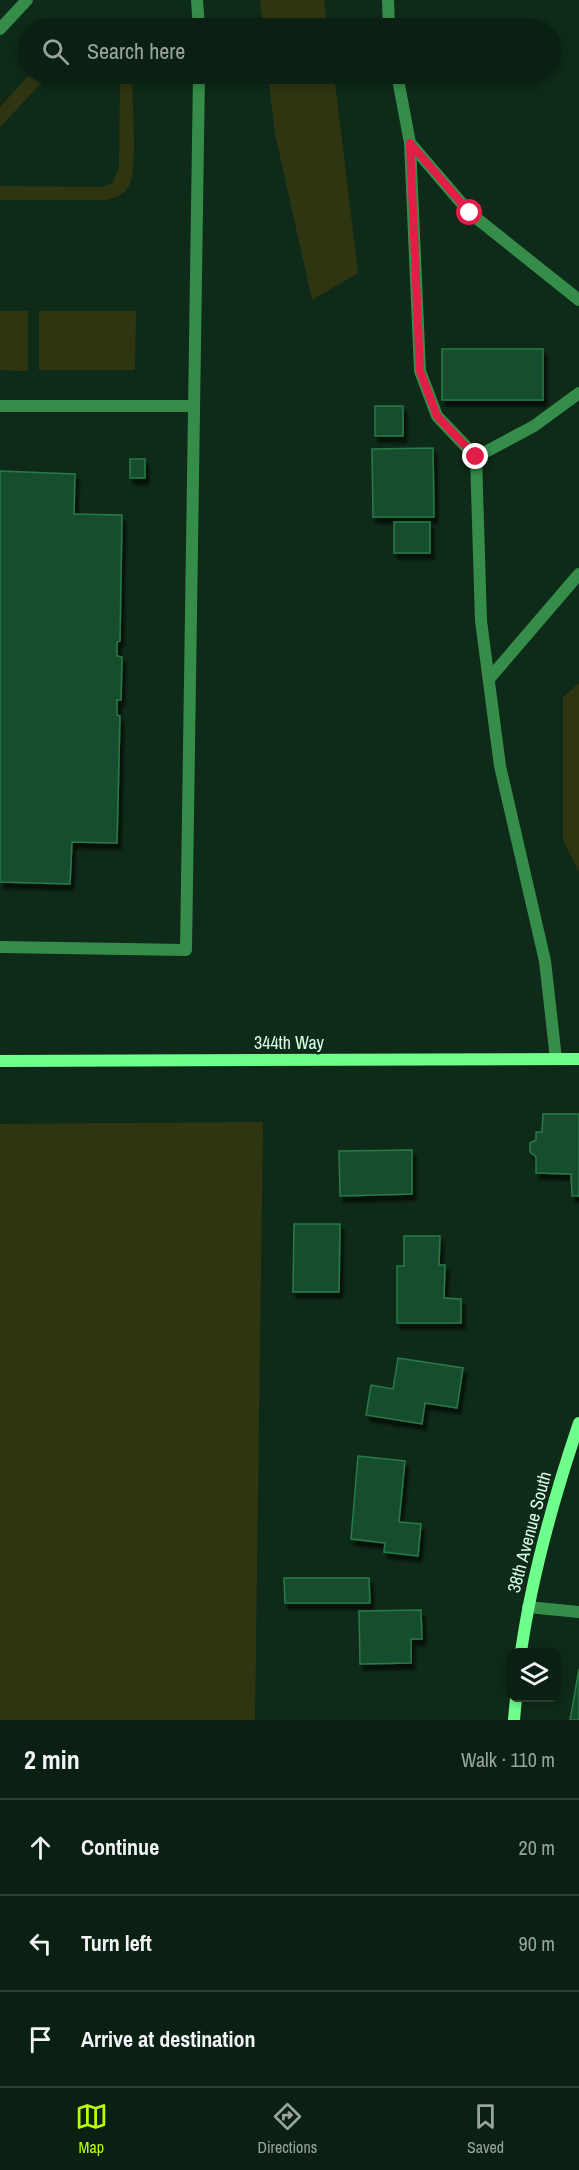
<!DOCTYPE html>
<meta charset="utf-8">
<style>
:root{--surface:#0a2012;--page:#13281b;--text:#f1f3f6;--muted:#99a39f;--line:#2a3e32;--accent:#b9ff04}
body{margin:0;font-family:"Archivo Narrow",sans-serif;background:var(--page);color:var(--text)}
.controls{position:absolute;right:18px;bottom:18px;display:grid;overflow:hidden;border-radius:12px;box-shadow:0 3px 9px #0003}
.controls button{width:54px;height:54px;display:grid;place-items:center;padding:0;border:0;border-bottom:2px solid var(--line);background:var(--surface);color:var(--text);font:30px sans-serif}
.stop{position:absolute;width:18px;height:18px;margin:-14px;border:4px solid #e11d48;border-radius:50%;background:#fff}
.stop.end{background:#e11d48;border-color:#fff;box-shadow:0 2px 6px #0008}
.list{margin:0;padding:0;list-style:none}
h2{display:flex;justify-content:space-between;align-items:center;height:78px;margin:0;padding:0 24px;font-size:26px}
h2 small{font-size:20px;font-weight:400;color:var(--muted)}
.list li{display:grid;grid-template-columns:39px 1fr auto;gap:18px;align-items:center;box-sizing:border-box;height:96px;padding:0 24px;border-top:2px solid var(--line)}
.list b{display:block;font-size:22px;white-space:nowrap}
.list em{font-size:20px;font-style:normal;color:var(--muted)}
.icon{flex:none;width:33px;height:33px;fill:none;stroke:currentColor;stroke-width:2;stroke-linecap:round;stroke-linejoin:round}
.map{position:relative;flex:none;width:579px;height:1720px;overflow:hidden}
.search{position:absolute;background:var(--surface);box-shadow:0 3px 9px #0003;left:18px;right:18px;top:18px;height:66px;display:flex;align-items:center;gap:15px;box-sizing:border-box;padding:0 21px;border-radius:33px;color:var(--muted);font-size:22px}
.sheet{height:366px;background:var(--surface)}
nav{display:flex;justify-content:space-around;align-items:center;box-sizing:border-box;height:84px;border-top:2px solid var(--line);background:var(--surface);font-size:16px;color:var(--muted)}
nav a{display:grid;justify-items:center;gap:3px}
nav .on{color:var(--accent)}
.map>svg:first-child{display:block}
.green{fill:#303511}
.building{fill:#194d2d;stroke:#297a48;stroke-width:1.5;filter:url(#shadow)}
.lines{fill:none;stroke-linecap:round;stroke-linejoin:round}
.lane{stroke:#368d49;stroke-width:12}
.street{stroke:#368d49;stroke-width:12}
.secondary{stroke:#6fff8c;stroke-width:12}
.route{stroke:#e11d48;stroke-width:8}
.labels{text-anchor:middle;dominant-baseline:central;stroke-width:5;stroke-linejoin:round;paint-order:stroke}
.street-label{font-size:18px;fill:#d8ffe3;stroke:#0e2a18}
</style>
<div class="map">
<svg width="579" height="1720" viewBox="0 0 579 1720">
<defs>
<filter id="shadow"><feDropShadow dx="3.5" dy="6" stdDeviation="1.5" flood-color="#0009"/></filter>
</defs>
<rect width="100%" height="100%" fill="#0e2a18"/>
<path class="green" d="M260 0H324L328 28H263Z
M30 74H50L0 127V107Z
M120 74H132C132 96 138 170 129 186 124 195 115 198 105 200H0V186L102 187 112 183 119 168Z
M268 74H334L358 273 312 300 275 134Z
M0 311H28V371L0 370Z
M39 311H136L135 370H39Z
M579 683V872L563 840V697Z
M263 1122 255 1720H0V1124Z"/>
<path class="building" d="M442 349H543V400H442Z
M375 406H403V436H375Z
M433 448 434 517H373L372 449Z
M130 459H145V478H130Z
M0 471 75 474 74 514 122 515 120 641 117 642V656L122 657 121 700H117V715L120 716 117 843 72 842 70 884 0 882Z
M394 522H430V553H394Z
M543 1114H579V1196H572L571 1174 536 1173V1157L530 1152V1143L536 1140V1132H542Z
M412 1150V1194L340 1196 339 1151Z
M294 1224H340L339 1292H293Z
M404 1236H440L439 1265H445L444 1298 461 1299V1323H397V1266H404Z
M398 1358 463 1368 457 1408 425 1403 422 1424 366 1415 371 1385 393 1389Z
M358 1456 405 1461 399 1522 421 1524 418 1556 384 1552 385 1543 351 1539Z
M284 1578H369L370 1603H285Z
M421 1610 422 1639H411V1663L360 1664 359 1611Z
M579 1669V1720H570Z"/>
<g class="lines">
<path class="lane" d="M197 0 199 28
M388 0 389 28
M0 29 27 0
M397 74 410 143 470 213 579 300
M410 143 420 371 437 416 476 457
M0 406H194
M489 679 579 574
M0 947 186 950 199 74
M556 1059 545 961 500 766 481 621 476 457 534 426 579 393"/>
<path class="street" d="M528 1607 579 1612"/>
<path class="secondary" d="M0 1061 579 1059
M521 1652C532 1574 554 1497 579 1423
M514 1720 516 1698"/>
</g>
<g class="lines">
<path class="route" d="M470 213 410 143 420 371 437 416 476 457"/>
</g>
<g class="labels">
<g class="street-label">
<text x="289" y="1042">344th Way</text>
<text transform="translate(529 1532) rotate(-75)">38th Avenue South</text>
</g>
</g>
</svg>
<div class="controls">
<button><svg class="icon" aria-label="layers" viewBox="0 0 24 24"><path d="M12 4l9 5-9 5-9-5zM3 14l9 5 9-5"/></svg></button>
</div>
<div class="stop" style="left:470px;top:213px"></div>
<div class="stop end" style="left:476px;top:457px"></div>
<div class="search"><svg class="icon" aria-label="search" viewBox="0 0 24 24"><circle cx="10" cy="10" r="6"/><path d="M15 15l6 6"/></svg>Search here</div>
</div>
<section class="sheet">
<h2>2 min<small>Walk · 110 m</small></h2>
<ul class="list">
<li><svg class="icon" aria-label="ahead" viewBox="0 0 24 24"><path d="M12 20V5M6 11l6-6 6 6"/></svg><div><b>Continue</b></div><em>20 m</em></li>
<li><svg class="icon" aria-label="left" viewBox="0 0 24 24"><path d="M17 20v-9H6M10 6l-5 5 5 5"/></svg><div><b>Turn left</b></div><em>90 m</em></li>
<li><svg class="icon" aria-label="arrive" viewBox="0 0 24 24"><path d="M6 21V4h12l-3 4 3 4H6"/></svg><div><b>Arrive at destination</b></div></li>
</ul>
</section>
<nav>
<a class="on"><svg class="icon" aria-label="map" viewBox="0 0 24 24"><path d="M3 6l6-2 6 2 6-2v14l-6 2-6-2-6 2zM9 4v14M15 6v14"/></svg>Map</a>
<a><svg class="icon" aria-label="directions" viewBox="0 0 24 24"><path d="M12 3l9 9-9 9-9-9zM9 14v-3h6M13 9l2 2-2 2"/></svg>Directions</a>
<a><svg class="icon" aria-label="saved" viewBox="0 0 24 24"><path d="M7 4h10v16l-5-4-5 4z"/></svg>Saved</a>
</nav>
